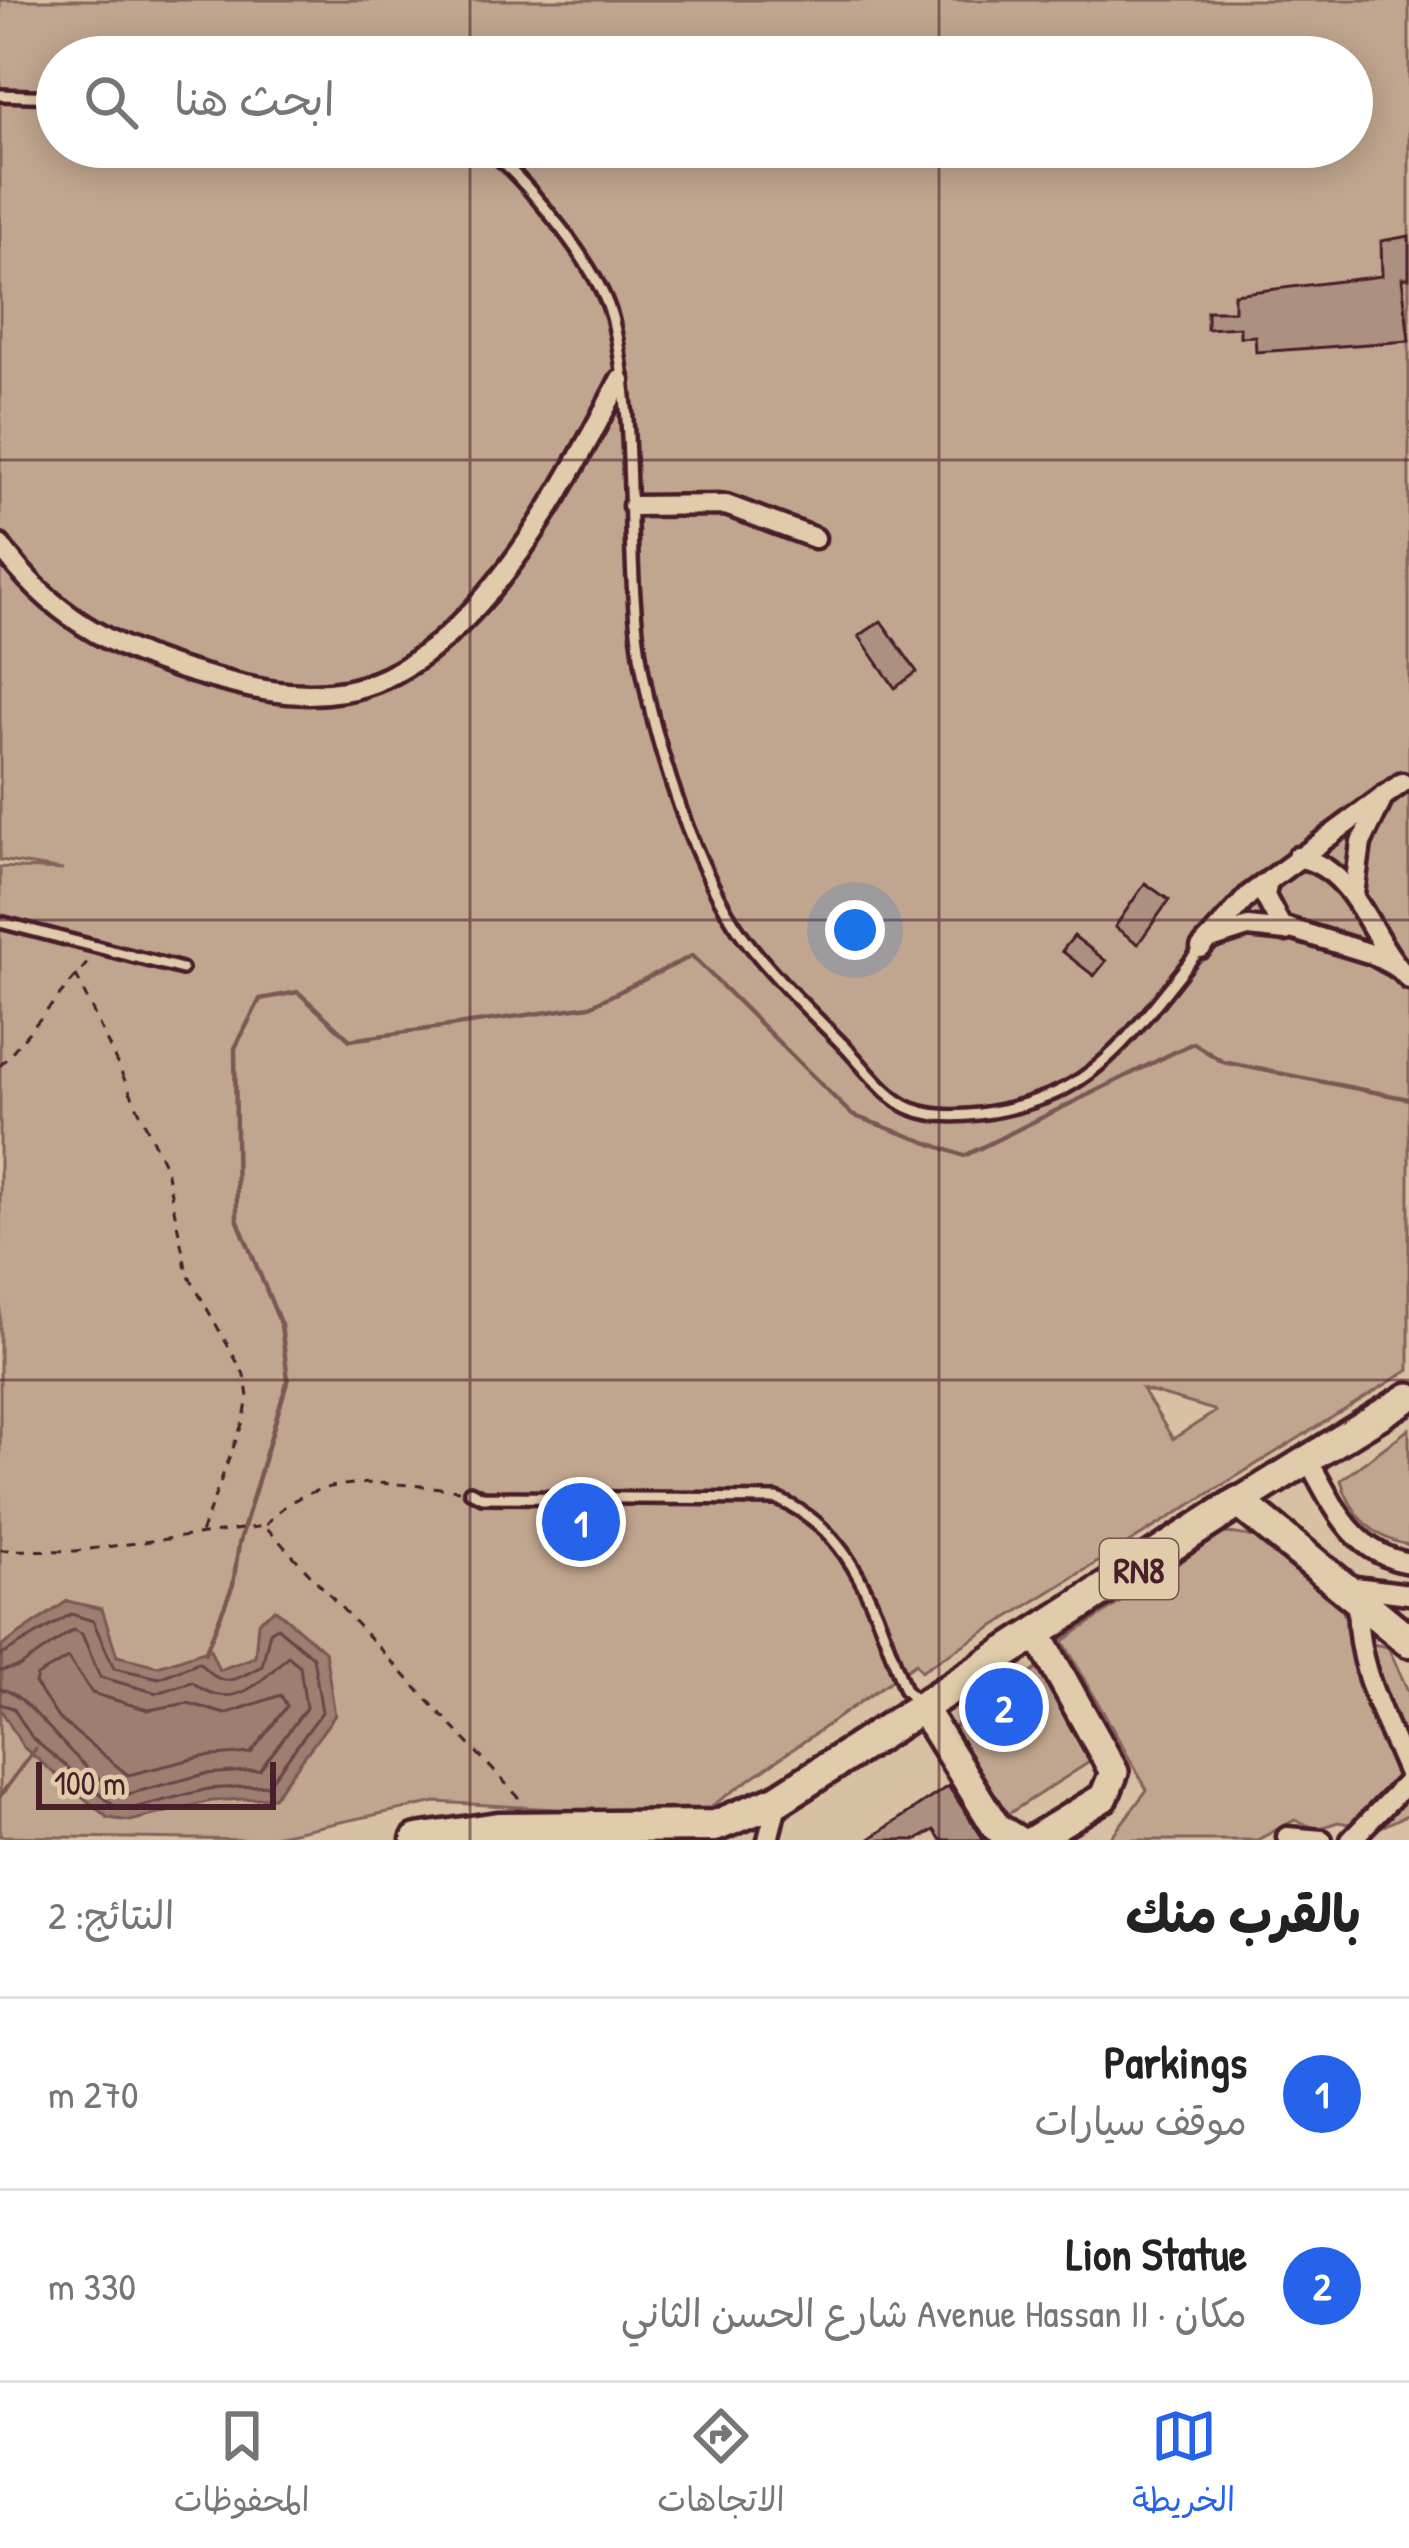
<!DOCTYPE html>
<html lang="ar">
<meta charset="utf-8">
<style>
:root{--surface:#fff;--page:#f6f6f6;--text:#222;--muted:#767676;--line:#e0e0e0;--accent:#2563eb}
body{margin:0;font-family:"Patrick Hand","Playpen Sans Arabic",sans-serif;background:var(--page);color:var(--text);direction:rtl}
.scale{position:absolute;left:36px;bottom:30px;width:240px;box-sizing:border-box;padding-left:12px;border:6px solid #4a1f2b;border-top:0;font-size:33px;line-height:42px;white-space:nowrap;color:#4a1f2b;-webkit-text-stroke:9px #e0cbaa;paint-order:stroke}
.you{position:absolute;left:855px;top:930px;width:42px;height:42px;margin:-30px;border:9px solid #fff;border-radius:50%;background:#1a73e8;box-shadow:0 0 0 18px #1a73e833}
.badge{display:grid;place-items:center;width:78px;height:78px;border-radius:50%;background:var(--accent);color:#fff;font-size:39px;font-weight:700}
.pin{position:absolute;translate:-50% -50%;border:6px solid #fff;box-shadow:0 3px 12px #0006}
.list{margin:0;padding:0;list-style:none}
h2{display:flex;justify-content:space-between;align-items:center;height:156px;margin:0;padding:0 48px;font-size:51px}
h2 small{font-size:39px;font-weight:400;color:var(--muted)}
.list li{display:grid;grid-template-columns:78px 1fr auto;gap:36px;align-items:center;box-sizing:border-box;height:192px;padding:0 48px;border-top:3px solid var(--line)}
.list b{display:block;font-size:45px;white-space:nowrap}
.list p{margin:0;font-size:39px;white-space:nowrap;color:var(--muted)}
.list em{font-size:39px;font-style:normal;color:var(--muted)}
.icon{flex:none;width:66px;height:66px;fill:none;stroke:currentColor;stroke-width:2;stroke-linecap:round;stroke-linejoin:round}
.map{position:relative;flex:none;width:1409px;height:1840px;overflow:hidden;direction:ltr}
.search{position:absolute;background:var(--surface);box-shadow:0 6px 30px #0003;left:36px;right:36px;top:36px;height:132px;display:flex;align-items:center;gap:30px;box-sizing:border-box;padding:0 42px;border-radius:66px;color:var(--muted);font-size:45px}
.sheet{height:540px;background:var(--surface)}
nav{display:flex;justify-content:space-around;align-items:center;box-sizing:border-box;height:168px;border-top:3px solid var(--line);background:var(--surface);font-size:33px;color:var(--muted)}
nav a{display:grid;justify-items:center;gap:6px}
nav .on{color:var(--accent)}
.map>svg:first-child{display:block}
.green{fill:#c0a68e;stroke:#85625c;stroke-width:3;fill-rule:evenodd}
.water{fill:#9d7e71;stroke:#7c5855;stroke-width:3}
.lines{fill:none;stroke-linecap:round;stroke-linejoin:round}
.shore{stroke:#6b4547;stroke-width:3}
.stream{stroke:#7c5855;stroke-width:4.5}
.building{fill:#ad9180;stroke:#4a1f2b;stroke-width:3}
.lane-casing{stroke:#4a1f2b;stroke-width:18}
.street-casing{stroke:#4a1f2b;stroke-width:27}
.secondary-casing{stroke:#4a1f2b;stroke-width:36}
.primary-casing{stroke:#4a1f2b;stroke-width:39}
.path{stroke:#4a1f2b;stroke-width:3;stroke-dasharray:9 9;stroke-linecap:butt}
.lane{stroke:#e0cbaa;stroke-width:9}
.street{stroke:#e0cbaa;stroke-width:18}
.secondary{stroke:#e0cbaa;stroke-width:27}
.primary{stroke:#e0cbaa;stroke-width:30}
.grid{fill:none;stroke:#4a1f2b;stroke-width:3;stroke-opacity:0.55}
.labels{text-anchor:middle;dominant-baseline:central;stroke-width:10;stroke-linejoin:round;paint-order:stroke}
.shield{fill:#e0cbaa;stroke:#775351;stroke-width:3}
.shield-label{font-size:36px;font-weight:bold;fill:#4a1f2b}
</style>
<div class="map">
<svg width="1409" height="1840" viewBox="0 0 1409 1840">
<rect width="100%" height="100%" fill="#d7c1a2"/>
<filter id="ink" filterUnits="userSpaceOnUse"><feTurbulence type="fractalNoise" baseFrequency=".00833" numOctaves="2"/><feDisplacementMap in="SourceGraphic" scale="24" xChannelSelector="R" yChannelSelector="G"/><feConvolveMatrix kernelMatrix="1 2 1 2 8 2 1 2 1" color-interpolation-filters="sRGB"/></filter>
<g filter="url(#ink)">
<path class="green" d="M0 0H1409V1370L921 1671 916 1663 696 1817 436 1802 255 1840 0 1836V867L63 870 0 860ZM57 57H1352V147H57ZM1142 1389 1214 1410 1215 1412 1173 1439Z
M1409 1429V1545C1374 1539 1350 1514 1341 1480Z
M1223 1533C1254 1533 1288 1548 1310 1572 1320 1583 1323 1593 1337 1599L1356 1641 1388 1647 1409 1693V1814L1377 1829 1338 1822 1317 1829 1295 1820 1257 1840H1109L1147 1790 1063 1641Z
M1040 1667 1091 1761 1005 1816 951 1729Z"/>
<path class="water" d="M67 1601 102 1609 117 1656 158 1666 210 1649 219 1670 255 1657 258 1622 275 1609 325 1651 335 1715 274 1797 211 1801 130 1821 108 1818 23 1747 0 1708 2 1646Z"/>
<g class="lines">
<path class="shore" d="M0 1656 71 1614 93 1621 114 1668 159 1678 199 1662C222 1689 231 1682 262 1666L270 1631 277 1627 313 1657 322 1712 268 1785 208 1789 130 1809 114 1806 33 1739 13 1708 0 1704
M68 1658 92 1693 148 1710 188 1703 225 1714 281 1695 287 1706 251 1753 201 1757 128 1775 58 1718 35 1683 37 1676Z
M0 1671 19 1667 73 1630 82 1634 100 1677 157 1693 192 1682C233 1715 260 1682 288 1656L300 1666 306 1708 260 1770 205 1774 128 1794C82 1783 31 1691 0 1689"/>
<path class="stream" d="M205 1653 233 1585 239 1544 288 1379 281 1325 237 1219 235 1048 260 999 298 992 350 1040 590 1006 692 956 852 1115 964 1156 1193 1043 1223 1062 1409 1099
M0 1796 35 1749"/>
</g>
<path class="building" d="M1409 236V278H1402L1409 341 1256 352 1255 336 1240 337V327L1207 329V311H1234V294L1382 276 1381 241Z
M881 621 917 672 895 688 859 636Z
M1145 883 1169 900 1138 944 1115 927Z
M1074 936 1106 961 1094 976 1062 951Z
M948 1786 984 1840H941L934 1830 917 1840H868Z"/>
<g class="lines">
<g class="lane-casing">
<path id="lane" d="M0 95 57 97
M486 147C528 183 600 267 613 321 640 436 622 557 643 673 657 750 696 871 742 935 772 976 811 1012 846 1048 865 1068 886 1099 912 1109 951 1124 1009 1111 1046 1097 1112 1073 1157 1000 1201 948
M0 922 182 969
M470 1491 482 1497 777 1499C855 1530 877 1617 905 1690L919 1704"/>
</g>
<g class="street-casing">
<path id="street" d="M633 506 726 505 815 538
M0 545C49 614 111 648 192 672 243 687 291 700 344 691 471 669 566 484 620 380
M1297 857C1360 870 1367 939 1409 979
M1268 881 1265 896 1281 926 1372 954 1399 969
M1354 894 1361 843 1381 802
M1214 938 1248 927 1286 931
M1201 948 1249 895 1402 783
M1308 1460C1334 1506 1352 1553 1409 1563
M1347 1586 1409 1594
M1358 1599C1353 1662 1385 1719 1409 1776
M1287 1837 1322 1840
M768 1840 778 1800
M1351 1840 1409 1780"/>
</g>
<g class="secondary-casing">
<path id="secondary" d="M1239 1502 1409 1397
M922 1708 996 1827 1017 1840
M1033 1840 1104 1797 1114 1772 1038 1635"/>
</g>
<g class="primary-casing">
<path id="primary" d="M417 1840 498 1828 715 1826 778 1800 1239 1502 1409 1641"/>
</g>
<path class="path" d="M76 975 166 1169 187 1273 245 1376 248 1397 244 1419 201 1533
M0 1066 89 961
M266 1525C309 1468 397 1484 459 1490
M0 1550 75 1551 265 1526 524 1803"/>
<use href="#lane" class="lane"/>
<use href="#street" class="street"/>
<use href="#secondary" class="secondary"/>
<use href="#primary" class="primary"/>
</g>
</g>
<path class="grid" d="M470 0V57M939 0V57M470 147V1840M939 147V1840M0 460H1409M0 920H1409M0 1380H1409"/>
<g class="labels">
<rect class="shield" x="1100" y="1539" width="78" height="60" rx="9"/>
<g class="shield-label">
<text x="1139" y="1569">RN8</text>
</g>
</g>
</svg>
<div class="scale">100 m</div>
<div class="you"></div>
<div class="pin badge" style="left:581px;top:1522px">1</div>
<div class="pin badge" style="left:1004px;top:1707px">2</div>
<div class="search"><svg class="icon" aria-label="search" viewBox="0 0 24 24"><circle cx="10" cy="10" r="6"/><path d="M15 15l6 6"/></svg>ابحث هنا</div>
</div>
<section class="sheet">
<h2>بالقرب منك<small>النتائج: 2</small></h2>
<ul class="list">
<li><span class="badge">1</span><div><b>Parkings</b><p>موقف سيارات</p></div><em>270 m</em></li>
<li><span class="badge">2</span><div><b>Lion Statue</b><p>مكان · Avenue Hassan II شارع الحسن الثاني</p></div><em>330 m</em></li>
</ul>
</section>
<nav>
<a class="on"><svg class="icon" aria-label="map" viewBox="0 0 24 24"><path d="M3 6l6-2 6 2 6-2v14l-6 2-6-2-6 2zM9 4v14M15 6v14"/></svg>الخريطة</a>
<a><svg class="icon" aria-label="directions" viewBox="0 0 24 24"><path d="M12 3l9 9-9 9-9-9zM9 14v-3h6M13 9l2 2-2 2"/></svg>الاتجاهات</a>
<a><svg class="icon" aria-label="saved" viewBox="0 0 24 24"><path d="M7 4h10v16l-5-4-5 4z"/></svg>المحفوظات</a>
</nav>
